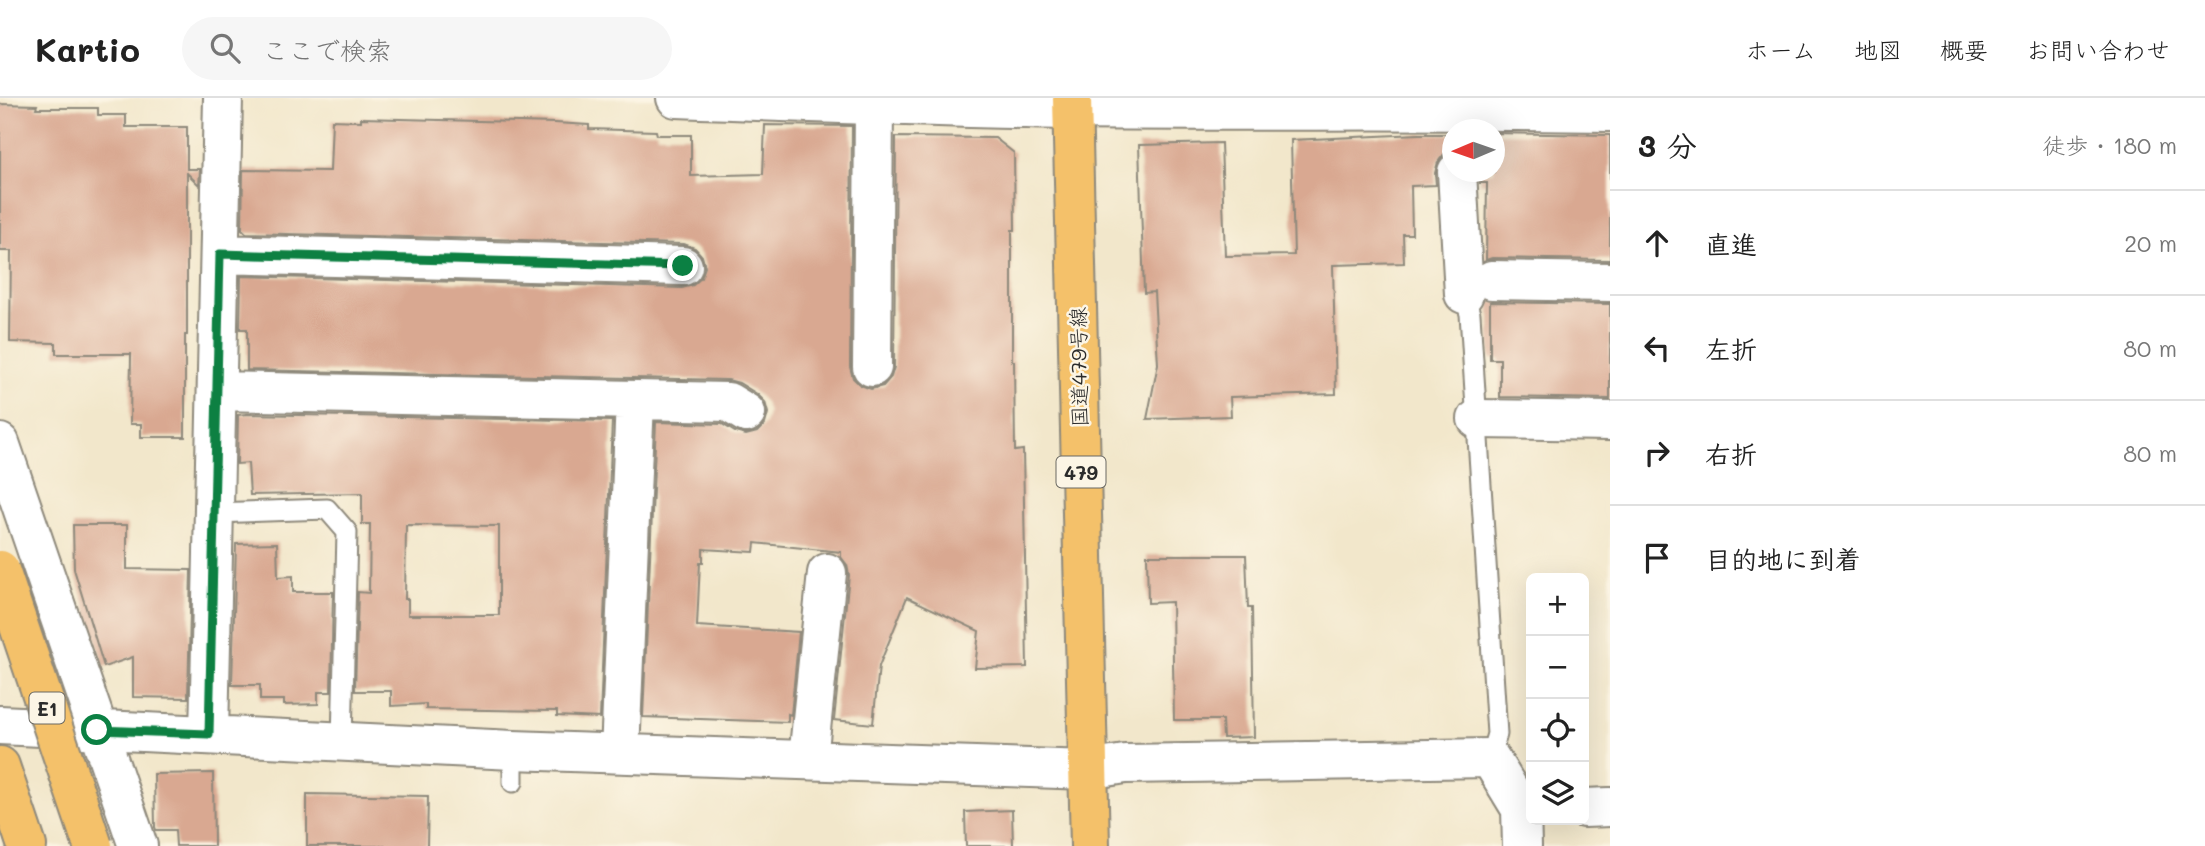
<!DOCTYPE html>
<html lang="ja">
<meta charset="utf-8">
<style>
:root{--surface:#fff;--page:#f6f6f6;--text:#222;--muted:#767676;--line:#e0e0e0}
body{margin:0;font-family:Mali,"Klee One",sans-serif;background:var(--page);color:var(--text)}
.controls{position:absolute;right:21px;bottom:21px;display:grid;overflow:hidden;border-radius:10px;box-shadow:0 7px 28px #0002}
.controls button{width:63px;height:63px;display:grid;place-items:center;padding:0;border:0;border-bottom:2px solid var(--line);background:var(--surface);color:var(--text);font:35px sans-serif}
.compass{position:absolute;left:1442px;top:21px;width:63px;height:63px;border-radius:50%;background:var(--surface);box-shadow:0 7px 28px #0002;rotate:268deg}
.stop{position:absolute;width:21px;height:21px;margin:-16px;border:5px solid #0b8043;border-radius:50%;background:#fff}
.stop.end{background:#0b8043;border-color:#fff;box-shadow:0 2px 7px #0008}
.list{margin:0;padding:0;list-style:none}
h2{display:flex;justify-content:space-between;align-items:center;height:91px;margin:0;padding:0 28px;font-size:30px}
h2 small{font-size:23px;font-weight:400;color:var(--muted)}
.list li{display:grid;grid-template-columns:46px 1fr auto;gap:21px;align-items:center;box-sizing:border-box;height:105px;padding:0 28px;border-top:2px solid var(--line)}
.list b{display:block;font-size:26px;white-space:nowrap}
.list em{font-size:23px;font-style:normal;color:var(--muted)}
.icon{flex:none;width:38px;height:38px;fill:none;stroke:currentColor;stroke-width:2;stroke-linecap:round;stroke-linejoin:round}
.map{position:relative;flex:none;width:1610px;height:748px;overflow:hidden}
header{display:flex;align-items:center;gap:42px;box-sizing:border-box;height:98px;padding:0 35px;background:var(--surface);border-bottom:2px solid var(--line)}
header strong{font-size:33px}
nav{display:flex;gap:38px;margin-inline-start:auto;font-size:24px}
.search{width:490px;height:63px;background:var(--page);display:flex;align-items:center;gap:18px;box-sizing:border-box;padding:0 24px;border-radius:38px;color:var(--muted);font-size:26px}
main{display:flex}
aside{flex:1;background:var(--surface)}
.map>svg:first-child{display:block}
.building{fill:#d9a891;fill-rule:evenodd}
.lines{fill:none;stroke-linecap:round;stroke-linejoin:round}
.lane-casing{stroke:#8e897b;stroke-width:23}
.street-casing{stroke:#8e897b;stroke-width:42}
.highway-casing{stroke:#8e897b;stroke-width:42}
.lane{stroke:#fff;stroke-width:19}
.street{stroke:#fff;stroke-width:38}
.highway{stroke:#f4c16b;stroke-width:38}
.highway-bridge-casing{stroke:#8e897b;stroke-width:42;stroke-linecap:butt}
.highway-bridge{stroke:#f4c16b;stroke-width:38}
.route{stroke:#0b8043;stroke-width:9}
.labels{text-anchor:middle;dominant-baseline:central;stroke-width:5;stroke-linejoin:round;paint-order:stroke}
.shield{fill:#fcf5e5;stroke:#6a6863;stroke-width:2}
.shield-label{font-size:19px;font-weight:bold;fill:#2b2b2b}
.street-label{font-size:21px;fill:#2b2b2b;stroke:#fcf5e5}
</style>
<header>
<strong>Kartio</strong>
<div class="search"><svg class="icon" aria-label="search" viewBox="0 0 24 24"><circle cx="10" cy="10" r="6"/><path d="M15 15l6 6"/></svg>ここで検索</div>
<nav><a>ホーム</a><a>地図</a><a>概要</a><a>お問い合わせ</a></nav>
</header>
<main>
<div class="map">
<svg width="1610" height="748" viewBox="0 0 1610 748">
<rect width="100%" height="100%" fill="#fcf5e5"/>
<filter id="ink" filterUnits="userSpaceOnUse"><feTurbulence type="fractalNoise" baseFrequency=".0143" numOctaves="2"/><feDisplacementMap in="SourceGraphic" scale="14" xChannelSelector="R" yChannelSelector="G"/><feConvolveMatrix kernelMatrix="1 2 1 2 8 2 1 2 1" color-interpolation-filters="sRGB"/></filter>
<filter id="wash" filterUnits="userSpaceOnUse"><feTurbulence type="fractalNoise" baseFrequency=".00686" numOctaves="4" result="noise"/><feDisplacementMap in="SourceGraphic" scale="28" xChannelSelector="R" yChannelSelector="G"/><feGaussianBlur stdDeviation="1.57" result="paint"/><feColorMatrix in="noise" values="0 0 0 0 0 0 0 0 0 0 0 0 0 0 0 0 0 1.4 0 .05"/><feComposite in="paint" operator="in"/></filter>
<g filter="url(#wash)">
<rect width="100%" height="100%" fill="#f2e7cb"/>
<g id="blocks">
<path class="building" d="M0 6 37 7 36 10H98V17H126V29H187V71H200L199 87 187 75V237H185V339H141V326H130L131 256H56V245L10 244 11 153H0Z
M361 20 555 25 589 27V31L656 33 657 37H691V78L763 76 765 27 852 28 850 269 853 280 860 287 871 291 883 288 891 279 894 269 896 39 995 40 1014 55 1015 132H1012V263H1014L1015 353 1023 352 1027 569 975 570 979 533 907 499 879 568 873 626 834 622 849 477 847 467 841 459V454L755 445 754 454 703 451V464H700L697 528 799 534 791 617 788 616V624L643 619 656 324 722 326 735 334 746 337 757 334 765 326 768 315 765 304 757 296 739 285 728 282 247 272V231H240L241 178 682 190 693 187 701 180 705 169 702 158 695 150 684 146 246 135 242 131 243 72 330 73 332 22 361 23Z
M1494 35 1610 37V162L1492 160 1486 162 1487 85H1480L1479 74H1494Z
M1419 36H1452V53L1444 56 1438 64 1435 75 1436 87 1411 88 1412 136H1403L1404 165 1333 167 1336 296 1230 299 1231 318 1147 321 1158 266 1154 194 1144 195 1139 47 1221 45 1225 158 1294 157 1291 42Z
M1490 204 1610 206V301L1500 299V261H1490Z
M247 316 612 323 600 620 557 618V613L426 611V606L391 608V593H355L358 494 369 495 370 426H362V395L250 397 248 365 237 366 238 317ZM406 427 499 428V517H408V501H405Z
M73 427H127V471L191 472 188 600 133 599V559L104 569 74 471Z
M277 445 278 479 293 478V494H333L331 594H318V606L284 607V602H260V587H232L236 446Z
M1147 457H1246L1248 510H1252L1254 639 1223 640 1222 622H1174L1172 504 1148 505Z
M213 675 214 748H176L175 732H156L155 729 154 676Z
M307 696 428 698 427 748H307Z
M1012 712 1013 748H966L965 714Z"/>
</g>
</g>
<g filter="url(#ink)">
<use href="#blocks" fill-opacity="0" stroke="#8e897b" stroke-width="2"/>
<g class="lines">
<g class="lane-casing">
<path id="lane" d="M1464 196 1470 216 1497 636 1490 660
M214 415 327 411 347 434 342 644
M513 684V652"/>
</g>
<g class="street-casing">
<path id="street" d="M676 0C807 5 939 10 1071 12 1251 14 1430 11 1610 14
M1457 74 1464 196
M220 156 683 168
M1492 182 1610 184
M872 269 874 7
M217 293 728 304 746 315
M1477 321 1610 323
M0 345 138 748
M0 627 513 652 1088 672 1125 666 1490 660 1521 711H1531
M209 637 223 0
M620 655 635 303
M808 661 827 475
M1584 710 1610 709
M1521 711 1522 748"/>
</g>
<g class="highway-casing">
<path id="highway" d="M1072 0 1090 748
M0 668 27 748"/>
</g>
<use href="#lane" class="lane"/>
<use href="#street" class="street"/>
<use href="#highway" class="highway"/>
<g class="highway-bridge-casing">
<path id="highway-bridge" d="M0 472 93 748"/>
</g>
<use href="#highway-bridge" class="highway-bridge"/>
</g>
</g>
<g class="lines" filter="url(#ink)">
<path class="route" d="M97 632 209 636 220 156 683 168"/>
</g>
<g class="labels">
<g class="shield">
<rect x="1056.5" y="358.5" width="49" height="31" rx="5"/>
<rect x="29.5" y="594.5" width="35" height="31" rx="5"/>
</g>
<g class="shield-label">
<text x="1081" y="374">479</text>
<text x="47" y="610">E1</text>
</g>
<g class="street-label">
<text transform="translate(1078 269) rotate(-91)">国道479号線</text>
</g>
</g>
</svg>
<div class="controls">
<button>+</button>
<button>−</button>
<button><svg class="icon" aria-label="locate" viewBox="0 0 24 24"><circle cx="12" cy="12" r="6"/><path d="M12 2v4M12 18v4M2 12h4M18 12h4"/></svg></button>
<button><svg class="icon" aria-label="layers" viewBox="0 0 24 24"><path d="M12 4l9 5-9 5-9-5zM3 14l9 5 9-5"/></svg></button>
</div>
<svg class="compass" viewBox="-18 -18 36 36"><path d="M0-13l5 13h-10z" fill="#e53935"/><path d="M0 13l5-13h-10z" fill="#767676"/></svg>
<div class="stop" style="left:97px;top:632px"></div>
<div class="stop end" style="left:683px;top:168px"></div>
</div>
<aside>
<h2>3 分<small>徒歩 · 180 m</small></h2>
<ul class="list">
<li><svg class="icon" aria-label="ahead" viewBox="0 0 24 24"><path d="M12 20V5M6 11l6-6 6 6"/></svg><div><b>直進</b></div><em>20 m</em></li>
<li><svg class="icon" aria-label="left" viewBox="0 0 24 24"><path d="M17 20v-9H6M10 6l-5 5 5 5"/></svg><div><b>左折</b></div><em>80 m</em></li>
<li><svg class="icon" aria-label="right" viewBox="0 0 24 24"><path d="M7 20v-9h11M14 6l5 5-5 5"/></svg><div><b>右折</b></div><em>80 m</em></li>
<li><svg class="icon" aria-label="arrive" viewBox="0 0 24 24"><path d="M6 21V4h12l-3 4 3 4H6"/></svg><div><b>目的地に到着</b></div></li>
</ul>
</aside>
</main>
